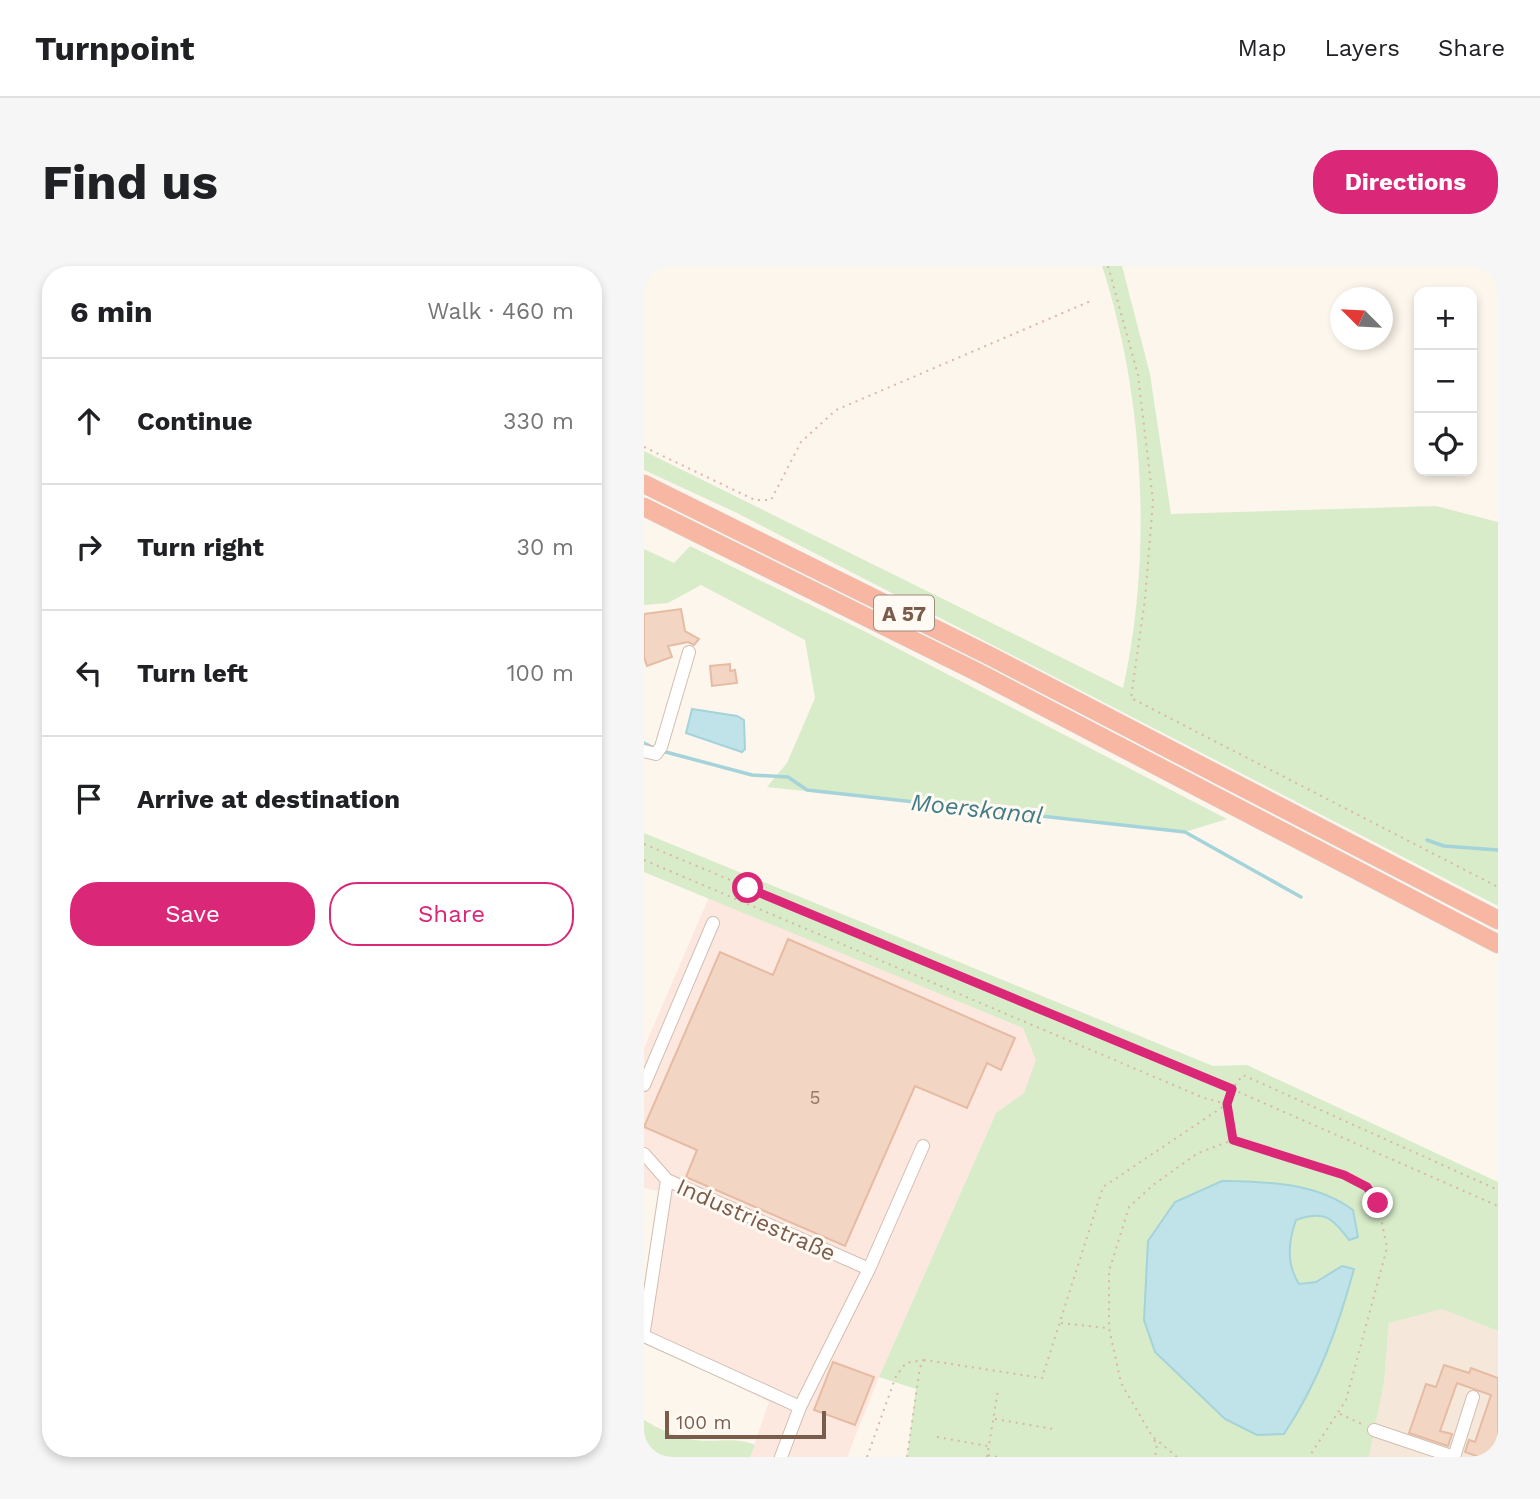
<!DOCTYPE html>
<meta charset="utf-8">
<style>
:root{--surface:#fff;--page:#f6f6f6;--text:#202124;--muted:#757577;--line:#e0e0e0;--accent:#db2777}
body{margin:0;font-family:"Work Sans",sans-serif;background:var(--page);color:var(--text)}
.controls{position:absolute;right:21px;top:21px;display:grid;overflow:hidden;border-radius:14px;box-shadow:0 4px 10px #0003}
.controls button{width:63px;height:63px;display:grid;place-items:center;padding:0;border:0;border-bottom:2px solid var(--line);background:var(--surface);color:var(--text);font:35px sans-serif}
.compass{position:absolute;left:686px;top:21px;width:63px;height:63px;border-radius:50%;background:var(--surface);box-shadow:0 4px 10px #0003;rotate:294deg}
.scale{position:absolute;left:21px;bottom:18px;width:161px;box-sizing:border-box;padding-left:7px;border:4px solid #7a5c4d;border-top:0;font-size:19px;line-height:24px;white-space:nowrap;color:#7a5c4d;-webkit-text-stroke:5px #fffaf3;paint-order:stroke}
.stop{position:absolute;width:21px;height:21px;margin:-16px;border:5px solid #db2777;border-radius:50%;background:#fff}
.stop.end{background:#db2777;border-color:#fff;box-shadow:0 2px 7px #0008}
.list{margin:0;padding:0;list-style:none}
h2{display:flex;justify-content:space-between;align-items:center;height:91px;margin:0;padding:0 28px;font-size:30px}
h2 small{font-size:23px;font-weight:400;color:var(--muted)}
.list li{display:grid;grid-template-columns:46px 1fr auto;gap:21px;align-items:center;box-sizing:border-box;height:126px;padding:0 28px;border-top:2px solid var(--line)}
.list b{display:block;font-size:26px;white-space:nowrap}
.list em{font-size:23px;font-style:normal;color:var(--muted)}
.actions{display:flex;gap:14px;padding:21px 28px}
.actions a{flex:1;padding:16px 0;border:2px solid var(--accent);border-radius:28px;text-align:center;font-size:24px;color:var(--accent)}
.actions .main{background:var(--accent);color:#fff}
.icon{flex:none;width:38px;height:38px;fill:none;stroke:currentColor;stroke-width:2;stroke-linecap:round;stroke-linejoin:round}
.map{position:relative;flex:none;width:854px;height:1191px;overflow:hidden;border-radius:28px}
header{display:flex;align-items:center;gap:42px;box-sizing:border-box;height:98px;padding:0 35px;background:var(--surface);border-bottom:2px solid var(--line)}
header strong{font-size:33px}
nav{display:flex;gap:38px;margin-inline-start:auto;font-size:24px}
.intro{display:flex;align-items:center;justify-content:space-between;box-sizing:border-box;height:168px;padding:0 42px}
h1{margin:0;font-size:49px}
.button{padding:18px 32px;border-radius:28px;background:var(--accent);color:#fff;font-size:24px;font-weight:700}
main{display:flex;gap:42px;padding:0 42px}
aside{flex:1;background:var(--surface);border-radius:28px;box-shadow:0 4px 10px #0003}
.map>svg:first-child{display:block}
.residential{fill:#f5e8da}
.commercial{fill:#fde8e0}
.green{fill:#d8ecc9}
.water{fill:#bfe3e8;stroke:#a5d3da;stroke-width:2}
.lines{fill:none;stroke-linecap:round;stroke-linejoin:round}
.stream{stroke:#a5d3da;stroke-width:3.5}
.building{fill:#f3d5c3;stroke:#e6bba3;stroke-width:2}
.minor-casing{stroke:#d1beb0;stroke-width:14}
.highway-casing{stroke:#dad1cd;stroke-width:19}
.path{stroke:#d9b8a5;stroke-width:2;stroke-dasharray:2 5;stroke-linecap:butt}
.minor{stroke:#fff;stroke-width:12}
.highway{stroke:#f7b7a3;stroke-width:18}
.route{stroke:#db2777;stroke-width:9}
.labels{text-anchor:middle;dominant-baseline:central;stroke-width:6;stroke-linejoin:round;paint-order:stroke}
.number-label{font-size:19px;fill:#987a6a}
.shield{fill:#fffaf3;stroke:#a28b7f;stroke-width:2}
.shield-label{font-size:21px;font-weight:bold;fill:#7a5c4d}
.street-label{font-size:23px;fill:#7a5c4d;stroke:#fffaf3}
.water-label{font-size:24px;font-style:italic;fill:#437c86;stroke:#fffaf3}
</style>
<header>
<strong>Turnpoint</strong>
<nav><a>Map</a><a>Layers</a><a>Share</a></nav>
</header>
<div class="intro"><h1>Find us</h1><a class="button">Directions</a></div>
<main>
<aside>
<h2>6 min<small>Walk · 460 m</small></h2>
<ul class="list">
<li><svg class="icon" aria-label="ahead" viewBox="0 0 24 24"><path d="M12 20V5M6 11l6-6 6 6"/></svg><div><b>Continue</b></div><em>330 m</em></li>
<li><svg class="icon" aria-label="right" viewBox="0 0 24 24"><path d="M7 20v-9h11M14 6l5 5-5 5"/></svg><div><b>Turn right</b></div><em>30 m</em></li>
<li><svg class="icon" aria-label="left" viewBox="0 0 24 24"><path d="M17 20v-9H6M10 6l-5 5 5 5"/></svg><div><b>Turn left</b></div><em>100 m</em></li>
<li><svg class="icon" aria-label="arrive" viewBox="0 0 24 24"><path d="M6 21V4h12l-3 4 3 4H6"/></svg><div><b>Arrive at destination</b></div></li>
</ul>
<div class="actions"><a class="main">Save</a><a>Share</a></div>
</aside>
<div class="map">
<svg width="854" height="1191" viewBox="0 0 854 1191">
<rect width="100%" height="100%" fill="#fdf6ec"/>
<path class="residential" d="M798 1042 854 1065V1191H725L740 1117 745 1057Z"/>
<path class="commercial" d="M65 631 379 762 393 794 380 827 352 847 235 1111 203 1191H106L125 1136 0 1075V1019L14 925 0 922V782Z"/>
<path class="green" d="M458 0H478L506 108 527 248 792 240 854 256V640L91 246 0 204V185L479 422C509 289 500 129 458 0Z
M46 280 218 364 583 553 541 566 123 521 143 497 171 432 161 374 57 319 24 337 0 339V283L30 297Z
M0 567 569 800 603 799 854 916V1065L798 1043 745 1057 740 1117 725 1191H263L272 1123 235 1111 352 847 380 827 392 794 379 762 0 606Z
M0 1154C15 1163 34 1172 51 1174 72 1177 91 1170 111 1179L106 1191H0Z"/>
<path class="water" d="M48 443 93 450 100 454 101 483 98 486 42 467Z
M578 915C623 916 671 916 709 944L714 971 705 974C688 951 680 944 652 954 644 976 642 998 655 1018L672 1016 698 1000 710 1003C694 1062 674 1117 640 1168L613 1169 581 1153 511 1086 500 1054 504 975 531 936Z"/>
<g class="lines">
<path class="stream" d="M0 477 10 482
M18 485 108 509 144 511 163 524 541 566 657 631
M783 574 800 580 854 584"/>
</g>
<path class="building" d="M37 343 41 365 55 373 50 379 44 376 24 380 28 391 3 400 0 391V348Z
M86 398V405L91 404 93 417 68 420 66 400Z
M144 673 371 772 357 804 343 797 323 842 271 820 201 980 42 911 53 884 0 861 76 686 129 709Z
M189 1096 230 1111 211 1159 170 1144Z
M800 1099 825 1107 827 1102 854 1112V1191H835L821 1186 825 1174 831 1176 847 1129 813 1117 796 1165 808 1168 804 1180 765 1167 782 1118 792 1121Z"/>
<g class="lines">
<g class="minor-casing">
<path id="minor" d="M0 485 12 488 17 481 45 386
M0 819 69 657
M0 888 23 914
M225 1003 279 880
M0 1065 23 914 225 1003 156 1141 137 1191
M0 1070 156 1141
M730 1164 810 1191
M810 1191 829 1131"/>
</g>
<g class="highway-casing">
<path id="highway" d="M0 218 344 389 854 654
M0 241 333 406 854 678"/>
</g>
<path class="path" d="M464 0 494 109 509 235 501 333 487 432 854 621
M0 181 111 234H127L157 176 192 144 449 34
M0 578 588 823 854 940
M0 594 560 832 583 838 588 873
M417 1057 464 1062
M696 1148 720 1159
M351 1153 409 1163
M293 1171 344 1180
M510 1174 513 1178 511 1191
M344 1189 353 1191
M223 1191 252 1110 262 1097 280 1094
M263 1191 276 1101 281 1094 398 1112 459 921 583 838 588 823 599 809 854 924
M343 1191 354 1124
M533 1191 508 1170 477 1117 465 1062V1005L485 941 509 919 554 887 589 874 700 909 723 921 734 937 743 982 702 1134 665 1191"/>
<use href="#minor" class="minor"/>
<use href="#highway" class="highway"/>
</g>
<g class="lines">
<path class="route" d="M104 622 588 823 583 838 589 874 700 909 723 921 734 937"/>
</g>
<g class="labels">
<g class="number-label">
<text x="171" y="831">5</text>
</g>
<rect class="shield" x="230" y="329.5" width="60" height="35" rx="5"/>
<g class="shield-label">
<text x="260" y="347">A 57</text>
</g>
<g class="street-label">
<text transform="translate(112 954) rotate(24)">Industriestraße</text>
</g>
<g class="water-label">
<text transform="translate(333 543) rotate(6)">Moerskanal</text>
</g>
</g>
</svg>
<div class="controls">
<button>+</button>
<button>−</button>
<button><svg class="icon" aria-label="locate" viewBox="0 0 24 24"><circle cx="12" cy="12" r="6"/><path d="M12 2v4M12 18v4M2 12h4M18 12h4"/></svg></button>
</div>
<svg class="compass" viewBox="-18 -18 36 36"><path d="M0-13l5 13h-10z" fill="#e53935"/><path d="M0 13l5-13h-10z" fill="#757577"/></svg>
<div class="scale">100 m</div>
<div class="stop" style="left:104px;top:622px"></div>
<div class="stop end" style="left:734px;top:937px"></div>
</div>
</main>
